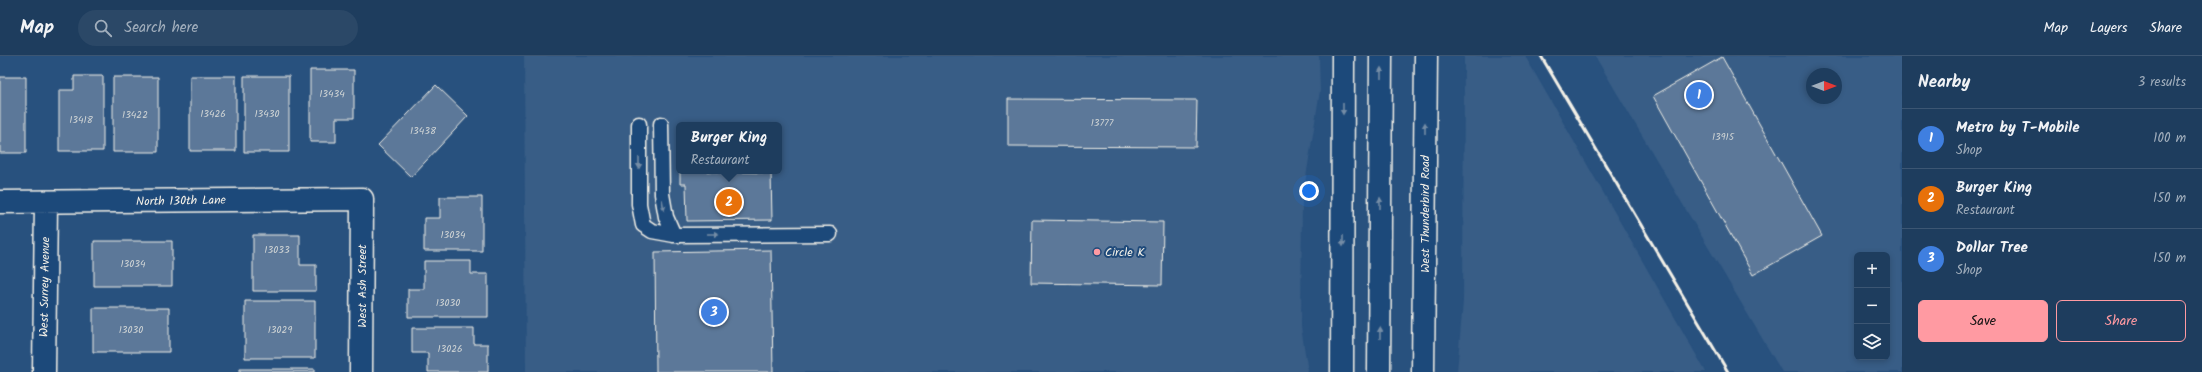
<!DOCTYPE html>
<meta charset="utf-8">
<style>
:root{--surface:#1e3d5e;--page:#2b4867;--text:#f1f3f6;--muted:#a1aebc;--line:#3c5673;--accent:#ff9aa2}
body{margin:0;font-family:Kalam,sans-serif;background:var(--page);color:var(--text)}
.controls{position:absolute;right:12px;bottom:12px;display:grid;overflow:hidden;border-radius:6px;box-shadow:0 2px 6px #0003}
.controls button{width:36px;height:36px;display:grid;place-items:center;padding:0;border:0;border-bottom:1px solid var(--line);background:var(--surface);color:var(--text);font:20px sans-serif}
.compass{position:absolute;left:1806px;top:12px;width:36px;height:36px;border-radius:50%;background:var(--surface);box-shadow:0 2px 6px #0003;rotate:90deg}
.you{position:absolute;left:1309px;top:135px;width:14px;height:14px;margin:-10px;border:3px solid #fff;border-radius:50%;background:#1a73e8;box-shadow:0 0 0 6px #1a73e833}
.badge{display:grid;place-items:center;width:26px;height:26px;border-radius:50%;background:var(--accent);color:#fff;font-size:13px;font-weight:700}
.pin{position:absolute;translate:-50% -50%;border:2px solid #fff;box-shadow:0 1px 4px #0006}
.popup{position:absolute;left:676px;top:66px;width:106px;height:52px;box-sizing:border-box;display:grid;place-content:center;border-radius:6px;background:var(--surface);filter:drop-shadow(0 1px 3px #0005);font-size:13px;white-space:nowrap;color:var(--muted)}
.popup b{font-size:15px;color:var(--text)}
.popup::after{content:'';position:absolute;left:50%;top:100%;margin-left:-8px;border:8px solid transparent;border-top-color:var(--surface)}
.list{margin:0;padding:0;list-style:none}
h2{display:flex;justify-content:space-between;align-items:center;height:52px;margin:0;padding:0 16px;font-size:17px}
h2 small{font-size:13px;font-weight:400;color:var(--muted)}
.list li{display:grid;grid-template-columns:26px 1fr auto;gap:12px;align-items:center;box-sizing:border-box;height:60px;padding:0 16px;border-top:1px solid var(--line)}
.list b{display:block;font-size:15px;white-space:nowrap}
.list p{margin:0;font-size:13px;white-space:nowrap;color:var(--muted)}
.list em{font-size:13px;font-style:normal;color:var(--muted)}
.actions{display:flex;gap:8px;padding:12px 16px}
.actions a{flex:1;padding:9px 0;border:1px solid var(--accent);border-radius:6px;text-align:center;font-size:14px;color:var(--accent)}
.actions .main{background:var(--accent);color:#111}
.icon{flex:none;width:22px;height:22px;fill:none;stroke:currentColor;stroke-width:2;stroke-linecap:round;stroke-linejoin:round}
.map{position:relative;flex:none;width:1902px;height:316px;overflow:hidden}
header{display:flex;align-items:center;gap:24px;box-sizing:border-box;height:56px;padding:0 20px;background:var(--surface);border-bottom:1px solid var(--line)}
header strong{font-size:19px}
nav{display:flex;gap:22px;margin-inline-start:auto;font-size:14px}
.search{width:280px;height:36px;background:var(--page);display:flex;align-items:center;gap:10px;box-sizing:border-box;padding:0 14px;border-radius:22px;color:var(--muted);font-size:15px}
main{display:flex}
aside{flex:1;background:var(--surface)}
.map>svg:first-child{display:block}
.built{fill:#375d86;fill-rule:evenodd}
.building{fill:#5b7899;stroke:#f4f1e8}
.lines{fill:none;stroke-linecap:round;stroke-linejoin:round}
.lane-casing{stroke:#f4f1e8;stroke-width:17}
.street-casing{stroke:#f4f1e8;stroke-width:25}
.secondary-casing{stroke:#f4f1e8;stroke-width:25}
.lane{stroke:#1f4a7a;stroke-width:14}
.street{stroke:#1f4a7a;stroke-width:22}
.secondary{stroke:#1f4a7a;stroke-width:22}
.rail{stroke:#f4f1e8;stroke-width:3}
.oneway{fill:#748da6}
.poi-dot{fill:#ff9aa2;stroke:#1f4a7a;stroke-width:1.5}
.labels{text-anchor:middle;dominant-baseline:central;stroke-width:4;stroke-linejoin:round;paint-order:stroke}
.number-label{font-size:10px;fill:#ced3d4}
.street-label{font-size:12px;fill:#f4f1e8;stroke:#1f4a7a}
.poi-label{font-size:12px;fill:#f4f1e8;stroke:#1f4a7a;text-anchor:start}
</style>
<header>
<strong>Map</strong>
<div class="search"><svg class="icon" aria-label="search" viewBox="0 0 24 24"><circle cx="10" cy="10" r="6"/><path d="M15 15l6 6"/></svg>Search here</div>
<nav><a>Map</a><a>Layers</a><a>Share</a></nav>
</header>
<main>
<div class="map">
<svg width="1902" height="316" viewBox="0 0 1902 316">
<rect width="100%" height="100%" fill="#28517e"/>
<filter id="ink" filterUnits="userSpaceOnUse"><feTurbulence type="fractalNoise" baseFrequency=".025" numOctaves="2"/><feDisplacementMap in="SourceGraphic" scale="8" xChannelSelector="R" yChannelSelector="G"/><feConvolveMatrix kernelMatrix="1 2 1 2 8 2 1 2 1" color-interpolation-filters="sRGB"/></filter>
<g filter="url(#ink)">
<path class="built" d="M524 0H1319L1320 35 1302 146 1301 271 1308 316H526ZM679 69H779V115H679Z
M1464 0H1525L1706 316H1457L1463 245Z
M1595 0H1902V316H1782ZM1812 18H1836V42H1812ZM1857 199H1887V301H1857Z"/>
<path class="building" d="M1722 1 1822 180 1753 219 1653 40Z
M310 14H354V62H336V86H310Z
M74 20H103V95H59V34H74Z
M190 20H236V95H190Z
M244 20H289V96H244Z
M0 21H26V97H0Z
M113 21H158V96H113Z
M436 29 468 60 411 121 378 89Z
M1008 43 1197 44 1196 91 1008 90Z
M680 115 771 117 772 164 687 165 686 128H680Z
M440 141H482V195H424V162H440Z
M1032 164 1163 166 1162 229 1031 227Z
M253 179H300V209H316V235H253Z
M94 185H172V230H94Z
M771 194 773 316H656L655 196Z
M424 205H471V218H488V261H408V233H424Z
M245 245H315V302H245Z
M93 252H169V296H93Z
M412 272H474V288H488V316H428V297H412Z
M240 313H315V316H240Z"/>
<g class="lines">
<g class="lane-casing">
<path id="lane" d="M639 68V148L643 169 652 175 674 179 830 178
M661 68 662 138 666 161 674 179"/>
</g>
<g class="street-casing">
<path id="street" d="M0 146 362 143 361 316
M44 316 46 147"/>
</g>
<g class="secondary-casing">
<path id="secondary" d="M1342 316 1343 0
M1379 316 1381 0
M1423 316 1426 0"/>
</g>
<use href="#lane" class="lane"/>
<use href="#street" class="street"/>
<use href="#secondary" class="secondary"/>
<path class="rail" d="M1541 0 1728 316"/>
</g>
<defs><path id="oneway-solid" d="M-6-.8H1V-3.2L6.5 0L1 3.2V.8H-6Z"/></defs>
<g class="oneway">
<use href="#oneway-solid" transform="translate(1381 17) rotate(-90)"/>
<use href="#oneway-solid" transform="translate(1343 53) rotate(90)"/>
<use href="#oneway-solid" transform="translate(1425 72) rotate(-90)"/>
<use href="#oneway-solid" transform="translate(639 107) rotate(90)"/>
<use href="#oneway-solid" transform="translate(1380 147) rotate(-90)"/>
<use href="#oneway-solid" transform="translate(663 149) rotate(80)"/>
<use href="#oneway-solid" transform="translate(713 178)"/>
<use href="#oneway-solid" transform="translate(1343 185) rotate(90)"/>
<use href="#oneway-solid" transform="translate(1380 277) rotate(-90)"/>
</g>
</g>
<circle class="poi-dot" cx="1097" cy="196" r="4"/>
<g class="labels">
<g class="number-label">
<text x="332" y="38">13434</text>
<text x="213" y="58">13426</text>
<text x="267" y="58">13430</text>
<text x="135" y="59">13422</text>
<text x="81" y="64">13418</text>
<text x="1102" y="67">13777</text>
<text x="423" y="75">13438</text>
<text x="1723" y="81">13915</text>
<text x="453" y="179">13034</text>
<text x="277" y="194">13033</text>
<text x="133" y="208">13034</text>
<text x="448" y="247">13030</text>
<text x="131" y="274">13030</text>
<text x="280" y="274">13029</text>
<text x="450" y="293">13026</text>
</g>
<g class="street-label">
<text transform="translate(181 145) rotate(-1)">North 130th Lane</text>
<text transform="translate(1425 158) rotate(-90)">West Thunderbird Road</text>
<text transform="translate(362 230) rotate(-90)">West Ash Street</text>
<text transform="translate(45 231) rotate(-89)">West Surrey Avenue</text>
</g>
<g class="poi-label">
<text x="1105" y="196">Circle K</text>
</g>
</g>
</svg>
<div class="controls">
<button>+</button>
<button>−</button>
<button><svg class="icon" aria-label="layers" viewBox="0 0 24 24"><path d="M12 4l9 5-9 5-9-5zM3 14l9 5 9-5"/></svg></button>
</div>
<svg class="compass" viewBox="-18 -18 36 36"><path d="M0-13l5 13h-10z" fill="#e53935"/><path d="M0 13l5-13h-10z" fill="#a1aebc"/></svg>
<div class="you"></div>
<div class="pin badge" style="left:1699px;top:39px;background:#3f7fe0">1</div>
<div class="pin badge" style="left:729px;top:146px;background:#e8710a">2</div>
<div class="popup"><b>Burger King</b>Restaurant</div>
<div class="pin badge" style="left:714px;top:256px;background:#3f7fe0">3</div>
</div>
<aside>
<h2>Nearby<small>3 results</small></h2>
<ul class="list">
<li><span class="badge" style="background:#3f7fe0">1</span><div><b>Metro by T-Mobile</b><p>Shop</p></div><em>100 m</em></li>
<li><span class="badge" style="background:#e8710a">2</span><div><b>Burger King</b><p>Restaurant</p></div><em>150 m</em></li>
<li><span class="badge" style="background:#3f7fe0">3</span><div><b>Dollar Tree</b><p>Shop</p></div><em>150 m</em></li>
</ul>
<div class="actions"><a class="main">Save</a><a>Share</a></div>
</aside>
</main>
